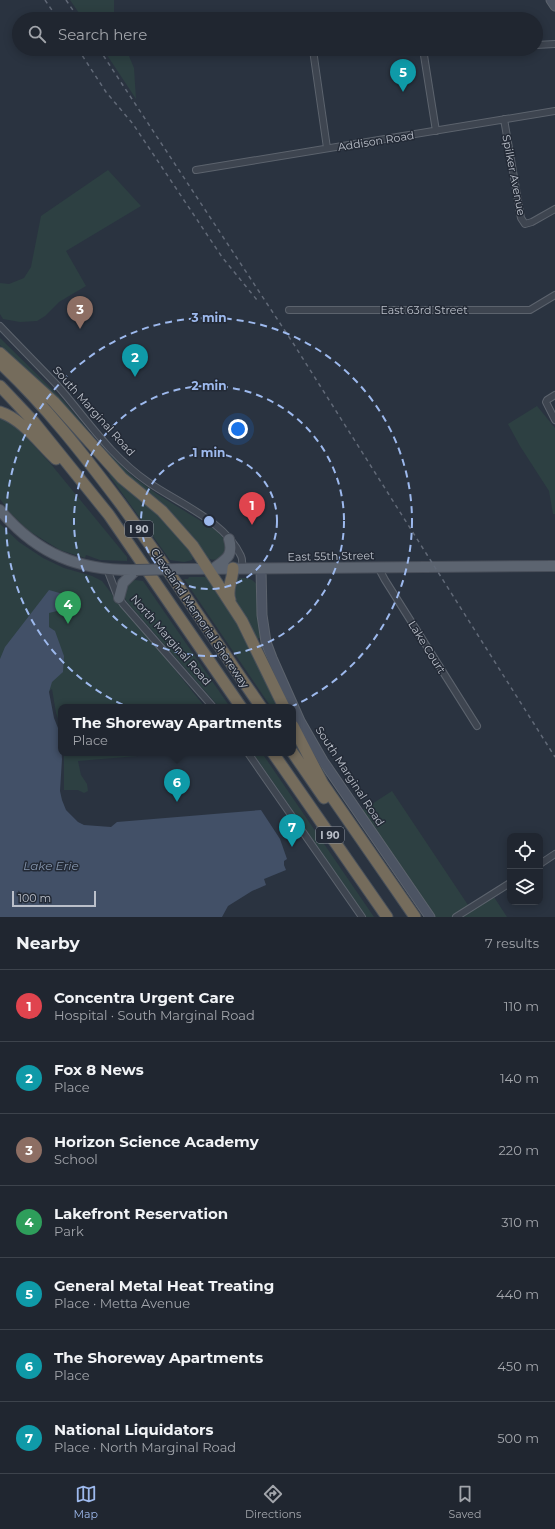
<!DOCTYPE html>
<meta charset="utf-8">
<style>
:root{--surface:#202630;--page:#282e38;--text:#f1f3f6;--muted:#a2a5ab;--line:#3d434c;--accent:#9db9ed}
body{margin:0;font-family:Montserrat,sans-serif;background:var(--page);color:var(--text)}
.controls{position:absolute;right:12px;bottom:12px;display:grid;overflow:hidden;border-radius:8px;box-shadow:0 2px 10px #0003}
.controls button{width:36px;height:36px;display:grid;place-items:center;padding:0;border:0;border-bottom:1px solid var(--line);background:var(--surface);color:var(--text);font:20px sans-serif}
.scale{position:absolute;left:12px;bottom:10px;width:84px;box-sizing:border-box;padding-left:4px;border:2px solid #bbc0ca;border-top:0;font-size:11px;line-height:14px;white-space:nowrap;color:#bbc0ca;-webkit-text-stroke:3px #232a36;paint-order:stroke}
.you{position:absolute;left:238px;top:429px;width:14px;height:14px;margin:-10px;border:3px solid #fff;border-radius:50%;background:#1a73e8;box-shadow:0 0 0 6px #1a73e833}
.badge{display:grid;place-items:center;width:26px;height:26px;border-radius:50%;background:var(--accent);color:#fff;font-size:13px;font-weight:700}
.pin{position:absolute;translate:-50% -33px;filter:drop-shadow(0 1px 2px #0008)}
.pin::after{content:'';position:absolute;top:21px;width:14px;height:12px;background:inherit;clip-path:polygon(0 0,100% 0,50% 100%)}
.popup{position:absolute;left:58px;top:704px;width:238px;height:52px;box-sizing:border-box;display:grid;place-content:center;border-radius:8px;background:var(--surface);filter:drop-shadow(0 1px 3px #0005);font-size:13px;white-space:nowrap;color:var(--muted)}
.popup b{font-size:15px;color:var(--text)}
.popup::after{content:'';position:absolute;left:50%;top:100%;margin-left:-8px;border:8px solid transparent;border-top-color:var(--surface)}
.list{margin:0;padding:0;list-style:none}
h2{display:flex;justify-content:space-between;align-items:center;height:52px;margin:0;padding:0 16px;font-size:17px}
h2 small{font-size:13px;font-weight:400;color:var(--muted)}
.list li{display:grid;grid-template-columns:26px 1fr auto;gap:12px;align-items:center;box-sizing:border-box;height:72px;padding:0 16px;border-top:1px solid var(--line)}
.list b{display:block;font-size:15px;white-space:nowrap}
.list p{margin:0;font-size:13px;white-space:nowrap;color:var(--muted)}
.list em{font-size:13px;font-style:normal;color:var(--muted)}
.icon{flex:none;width:22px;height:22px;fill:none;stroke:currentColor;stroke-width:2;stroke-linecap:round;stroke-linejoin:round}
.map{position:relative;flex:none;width:555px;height:917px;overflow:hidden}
.search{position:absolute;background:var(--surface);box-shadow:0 2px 10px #0003;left:12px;right:12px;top:12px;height:44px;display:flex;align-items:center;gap:10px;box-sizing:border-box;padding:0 14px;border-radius:22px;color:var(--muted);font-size:15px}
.sheet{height:556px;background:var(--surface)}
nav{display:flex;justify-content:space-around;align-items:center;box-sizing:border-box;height:56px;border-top:1px solid var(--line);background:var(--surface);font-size:11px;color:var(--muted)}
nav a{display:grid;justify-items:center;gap:2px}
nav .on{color:var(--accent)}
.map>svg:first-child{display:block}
.green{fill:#2d4042}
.water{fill:#425067}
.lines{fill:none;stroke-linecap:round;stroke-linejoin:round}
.street-casing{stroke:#5c636d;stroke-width:8}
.secondary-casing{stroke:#5c636d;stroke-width:11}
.primary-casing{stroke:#484e59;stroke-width:12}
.highway-casing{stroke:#49505a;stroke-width:13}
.street{stroke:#3e4550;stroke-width:6}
.secondary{stroke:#4c5463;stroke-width:9}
.primary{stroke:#5c6470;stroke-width:10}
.highway{stroke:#756c5c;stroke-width:11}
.rail{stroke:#616977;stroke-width:1.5;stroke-dasharray:4 4;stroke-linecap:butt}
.primary-bridge-casing{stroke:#484e59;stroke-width:12;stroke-linecap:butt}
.primary-bridge{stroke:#5c6470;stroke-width:10}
.ring{fill:none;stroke:#9db9ed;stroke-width:2;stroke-dasharray:7 5}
.labels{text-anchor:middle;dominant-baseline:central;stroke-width:3;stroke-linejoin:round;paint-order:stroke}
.shield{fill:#232a36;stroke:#8d939e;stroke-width:1}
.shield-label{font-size:10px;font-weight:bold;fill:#bbc0ca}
.street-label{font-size:11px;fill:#bbc0ca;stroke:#232a36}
.water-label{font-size:12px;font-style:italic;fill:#8696ae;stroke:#232a36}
.centre{fill:#9db9ed;stroke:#232a36;stroke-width:2}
.ring-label{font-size:12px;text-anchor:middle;font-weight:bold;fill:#9db9ed;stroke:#232a36;stroke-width:3;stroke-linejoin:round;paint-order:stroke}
</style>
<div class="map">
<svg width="555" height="917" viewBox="0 0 555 917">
<rect width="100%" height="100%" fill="#2a3340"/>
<path class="green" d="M70 0H114V19H83Z
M103 49H126L134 68 136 99Z
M108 170 141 206 66 251 86 286 59 302 45 316 37 321 20 322 3 319 0 314V283L9 284 24 278 31 267 41 216Z
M0 338 64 401 97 441 132 476 157 494 217 531 224 539 228 552C218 559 215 563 204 556L135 485 50 394 0 345Z
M537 406 555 428V514H553L549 491 520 446 508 424Z
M0 416 15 425 50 463 127 557V561L100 560 86 555 85 558 60 550 29 531 11 514 0 499Z
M111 472 146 501 194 555 192 560 184 562 170 560 109 475Z
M0 524 19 542 43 558 64 568 92 576 102 581 121 606 163 655 205 707H61V727L56 713 52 689 0 728Z
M189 577H208L218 586 281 707H271L184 579H188Z
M240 578C248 578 252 578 257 585L261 638 256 639 234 599V583Z
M135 580 143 581 230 707H219L127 602 123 595 128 583Z
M64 753H173L78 761 81 775 87 784 88 791 84 793 78 790H64Z
M253 753H262L374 917H366Z
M392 791 470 908 492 894 507 917H430L358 813Z"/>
<path class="water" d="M49 590 63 594 68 602 65 609 49 613V627L55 631 64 656 63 672 52 682 49 692 54 718 60 733 62 759 60 791 62 800 66 810 78 822 84 825 111 827 117 822 261 810 280 839 287 859 284 861V865L286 870 264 879 266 885 252 891 228 906 222 917H0V659L5 647Z"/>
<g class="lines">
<g class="street-casing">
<path id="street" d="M536 45 555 44
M423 49 436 131
M313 50 327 148
M504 119 521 218 525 224 532 222 555 209
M196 170 555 111
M289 310H530L555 295
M0 326C19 346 38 365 57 385 86 418 110 456 148 482 178 503 225 521 241 556 243 560 242 564 242 568
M555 395 547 400 546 402 555 420
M378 567 385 580 477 726
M107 569 117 595 123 604 213 707
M248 753 362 917
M540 864 555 854
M456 917 510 883"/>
</g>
<g class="secondary-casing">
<path id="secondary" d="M551 0 555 6
M261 568 262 615 266 642 272 658 300 721 323 761 430 917"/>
</g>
<g class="primary-casing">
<path id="primary" d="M0 510C37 554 79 571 136 570
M178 569 555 566
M213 569C226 559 234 556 229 539
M119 598 123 583 136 570"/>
</g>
<g class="highway-casing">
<path id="highway" d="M0 353 54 402 122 478 162 511 193 546 242 621 284 707
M0 363C45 405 83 454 120 503 169 570 214 639 261 707
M0 386 34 422 109 515 241 707
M0 412C22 419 39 443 56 459
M230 600C226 589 233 580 233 568
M293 726 323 784 415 917
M273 753 387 917
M293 753 324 798"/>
</g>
<use href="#street" class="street"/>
<use href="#secondary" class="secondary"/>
<use href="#primary" class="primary"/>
<use href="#highway" class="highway"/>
<path class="rail" d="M45 0 58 19
M66 0 79 19
M78 49 106 92 133 124 222 257 257 300
M99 49 293 343 555 757"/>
<g class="primary-bridge-casing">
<path id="primary-bridge" d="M136 570 178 569"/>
</g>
<use href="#primary-bridge" class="primary-bridge"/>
</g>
<g class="ring">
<circle cx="209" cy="521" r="68"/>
<circle cx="209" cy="521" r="135"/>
<circle cx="209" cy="521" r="203"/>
</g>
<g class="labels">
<g class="shield">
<rect x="125" y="521" width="28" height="16" rx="3"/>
<rect x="316" y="827" width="28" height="16" rx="3"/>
</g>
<g class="shield-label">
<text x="139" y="529">I 90</text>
<text x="330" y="835">I 90</text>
</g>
<g class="street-label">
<text transform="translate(376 141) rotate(-9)">Addison Road</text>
<text transform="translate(514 175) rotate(79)">Spilker Avenue</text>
<text x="424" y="310">East 63rd Street</text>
<text transform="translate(94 411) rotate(48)">South Marginal Road</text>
<text transform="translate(331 556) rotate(-1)">East 55th Street</text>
<text transform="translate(200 618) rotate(56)">Cleveland Memorial Shoreway</text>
<text transform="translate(171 640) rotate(49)">North Marginal Road</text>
<text transform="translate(427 647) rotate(58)">Lake Court</text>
<text transform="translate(350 776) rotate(57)">South Marginal Road</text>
</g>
<g class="water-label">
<text x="51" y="865">Lake Erie</text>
</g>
</g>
<circle cx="209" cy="521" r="6" class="centre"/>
<g class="ring-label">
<text x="209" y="322">3 min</text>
<text x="209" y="390">2 min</text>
<text x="209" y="457">1 min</text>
</g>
</svg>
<div class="controls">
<button><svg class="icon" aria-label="locate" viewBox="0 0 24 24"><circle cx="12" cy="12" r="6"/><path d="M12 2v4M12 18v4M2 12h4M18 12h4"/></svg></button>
<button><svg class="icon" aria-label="layers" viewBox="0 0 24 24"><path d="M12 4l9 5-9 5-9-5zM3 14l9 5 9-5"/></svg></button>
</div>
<div class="scale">100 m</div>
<div class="you"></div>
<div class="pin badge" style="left:252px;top:525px;background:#e0444e">1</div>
<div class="pin badge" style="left:135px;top:377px;background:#0f9aa8">2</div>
<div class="pin badge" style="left:80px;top:329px;background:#8d6e63">3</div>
<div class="pin badge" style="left:68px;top:624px;background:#2e9e5b">4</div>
<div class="pin badge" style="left:403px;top:92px;background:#0f9aa8">5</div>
<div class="pin badge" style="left:177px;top:802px;background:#0f9aa8">6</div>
<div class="popup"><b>The Shoreway Apartments</b>Place</div>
<div class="pin badge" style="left:292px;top:847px;background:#0f9aa8">7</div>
<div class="search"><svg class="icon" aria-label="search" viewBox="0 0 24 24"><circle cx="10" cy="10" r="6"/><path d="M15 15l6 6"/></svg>Search here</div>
</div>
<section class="sheet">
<h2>Nearby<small>7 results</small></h2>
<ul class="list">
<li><span class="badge" style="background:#e0444e">1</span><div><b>Concentra Urgent Care</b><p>Hospital · South Marginal Road</p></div><em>110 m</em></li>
<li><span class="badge" style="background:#0f9aa8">2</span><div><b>Fox 8 News</b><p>Place</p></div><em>140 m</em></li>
<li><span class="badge" style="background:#8d6e63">3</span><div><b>Horizon Science Academy</b><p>School</p></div><em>220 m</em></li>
<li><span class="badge" style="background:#2e9e5b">4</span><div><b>Lakefront Reservation</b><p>Park</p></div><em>310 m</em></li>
<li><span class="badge" style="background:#0f9aa8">5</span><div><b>General Metal Heat Treating</b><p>Place · Metta Avenue</p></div><em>440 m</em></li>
<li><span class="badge" style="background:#0f9aa8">6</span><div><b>The Shoreway Apartments</b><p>Place</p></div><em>450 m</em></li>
<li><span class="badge" style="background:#0f9aa8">7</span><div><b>National Liquidators</b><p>Place · North Marginal Road</p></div><em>500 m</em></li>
</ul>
</section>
<nav>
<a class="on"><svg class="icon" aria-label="map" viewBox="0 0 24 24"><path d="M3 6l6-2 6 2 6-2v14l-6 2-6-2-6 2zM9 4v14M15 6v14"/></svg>Map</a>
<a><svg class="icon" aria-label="directions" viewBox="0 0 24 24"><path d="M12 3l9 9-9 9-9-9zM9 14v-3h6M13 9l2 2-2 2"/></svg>Directions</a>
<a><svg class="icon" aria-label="saved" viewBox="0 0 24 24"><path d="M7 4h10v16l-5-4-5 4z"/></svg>Saved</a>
</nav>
